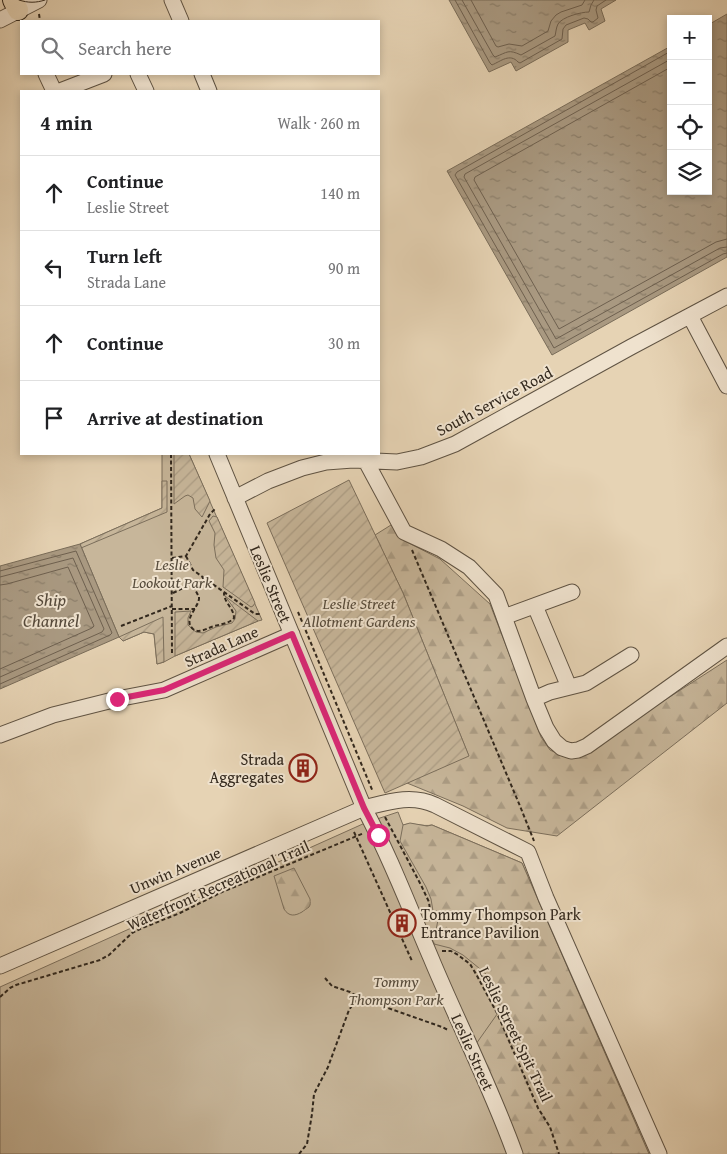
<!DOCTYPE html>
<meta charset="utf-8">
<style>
:root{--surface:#fff;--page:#f6f6f6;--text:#202124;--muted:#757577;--line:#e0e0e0}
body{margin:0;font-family:"Gentium Book Plus",serif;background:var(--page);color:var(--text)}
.controls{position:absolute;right:15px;top:15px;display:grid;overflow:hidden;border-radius:0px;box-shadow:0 2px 8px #0003}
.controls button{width:45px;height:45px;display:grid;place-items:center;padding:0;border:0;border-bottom:1px solid var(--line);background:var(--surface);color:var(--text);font:25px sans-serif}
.stop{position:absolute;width:15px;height:15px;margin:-11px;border:4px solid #db2777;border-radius:50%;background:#fff}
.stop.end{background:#db2777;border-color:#fff;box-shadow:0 1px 5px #0008}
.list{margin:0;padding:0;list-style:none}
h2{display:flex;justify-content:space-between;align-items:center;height:65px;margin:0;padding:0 20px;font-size:21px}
h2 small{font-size:16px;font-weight:400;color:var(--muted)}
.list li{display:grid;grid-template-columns:32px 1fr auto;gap:15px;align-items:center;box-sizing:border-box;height:75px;padding:0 20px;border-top:1px solid var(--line)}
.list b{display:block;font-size:19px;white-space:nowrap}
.list p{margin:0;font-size:16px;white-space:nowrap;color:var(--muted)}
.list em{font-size:16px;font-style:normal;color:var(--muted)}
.icon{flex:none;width:28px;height:28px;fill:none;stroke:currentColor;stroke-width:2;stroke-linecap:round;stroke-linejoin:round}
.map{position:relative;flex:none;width:727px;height:1154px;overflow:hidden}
.search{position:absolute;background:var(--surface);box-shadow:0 2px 8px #0003;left:20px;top:20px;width:360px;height:55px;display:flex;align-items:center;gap:12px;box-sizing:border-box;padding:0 18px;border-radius:0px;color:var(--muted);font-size:19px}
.panel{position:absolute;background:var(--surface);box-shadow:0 2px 8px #0003;left:20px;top:90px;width:360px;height:365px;border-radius:0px}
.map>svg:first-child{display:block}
.green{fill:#c7b69a;stroke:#7c6f5c}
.forest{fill:url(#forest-firs);stroke:#7c6f5c}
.garden{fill:url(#garden-furrows);stroke:#7c6f5c}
.water{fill:url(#water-ripples);stroke:#796c59}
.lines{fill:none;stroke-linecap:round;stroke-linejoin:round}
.shore{stroke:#6e604f;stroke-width:1}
.minor-casing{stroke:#5f5343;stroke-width:17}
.major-casing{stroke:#32281d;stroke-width:22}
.path{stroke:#32281d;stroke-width:2;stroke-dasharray:4 2.5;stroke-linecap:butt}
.minor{stroke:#efe2ce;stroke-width:15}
.major{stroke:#e6d3b4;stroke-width:20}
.tram{stroke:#32281d;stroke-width:1}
.path-bridge{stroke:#32281d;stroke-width:2;stroke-dasharray:4 2.5;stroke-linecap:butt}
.route{stroke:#db2777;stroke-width:6}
.labels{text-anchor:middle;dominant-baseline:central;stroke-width:4;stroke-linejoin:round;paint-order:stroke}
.street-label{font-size:16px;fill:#32281d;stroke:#efe2ce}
.park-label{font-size:16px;font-style:italic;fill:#574c3c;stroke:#efe2ce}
.poi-label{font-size:16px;fill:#32281d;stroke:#efe2ce;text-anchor:end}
.water-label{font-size:18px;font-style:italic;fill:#564a3b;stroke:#efe2ce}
</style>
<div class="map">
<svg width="727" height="1154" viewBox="0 0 727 1154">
<defs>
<pattern id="forest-firs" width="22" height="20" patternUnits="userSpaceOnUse" patternTransform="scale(1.25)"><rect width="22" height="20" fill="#c7b69a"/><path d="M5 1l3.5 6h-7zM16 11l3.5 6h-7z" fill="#ab9c84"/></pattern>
<pattern id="garden-furrows" width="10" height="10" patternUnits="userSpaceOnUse" patternTransform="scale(1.25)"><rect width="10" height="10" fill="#c7b69a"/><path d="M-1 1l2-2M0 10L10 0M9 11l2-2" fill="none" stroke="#ab9c84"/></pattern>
<pattern id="water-ripples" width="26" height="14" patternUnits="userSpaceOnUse" patternTransform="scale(1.25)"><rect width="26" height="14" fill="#a99981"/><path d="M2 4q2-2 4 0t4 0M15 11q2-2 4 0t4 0" fill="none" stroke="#8a7d69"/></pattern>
</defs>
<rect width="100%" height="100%" fill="#e6d3b4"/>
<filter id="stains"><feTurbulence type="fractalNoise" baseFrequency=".004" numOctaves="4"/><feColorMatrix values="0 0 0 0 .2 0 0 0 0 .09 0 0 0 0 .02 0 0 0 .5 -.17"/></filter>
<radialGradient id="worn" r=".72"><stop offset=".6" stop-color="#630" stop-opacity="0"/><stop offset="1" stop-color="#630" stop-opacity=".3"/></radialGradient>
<path class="green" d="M162 454H189L262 620 258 621 175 656 164 662 157 664 154 634 144 632 123 641 119 637 80 544 162 508Z
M398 812 403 825C413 822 422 827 432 825L522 863 649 1154H0V987L365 823Z"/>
<path class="forest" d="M391 525 403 540 440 559 490 604 541 737 550 750 563 756H578L727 660V703L557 836 507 828 463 806 407 783 468 754 403 593 375 535Z
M410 823 427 826 432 825 522 863 649 1154H521L476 1044 500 1010 497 990 485 973 463 955 450 948 434 944 430 935 431 929 436 930 438 920 437 911H433L431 899 426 887 400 841 403 825Z
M294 868 310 899C310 903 311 904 309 907 308 908 303 911 302 912 295 916 289 917 284 909L274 876Z"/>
<path class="garden" d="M174 454H189L210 501 202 517 195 509 193 498 188 495 185 496 174 504Z
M349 480 403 593 469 756 385 793 267 523Z
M162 481H167V512L81 548 80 544 162 508Z
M213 516 217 517 255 603 253 606 251 607 223 587 224 570 216 558 214 545 215 533 209 521Z
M225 596 258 621 175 656V612L191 611 188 618V625L196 632 203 633 216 627 232 623 235 619 236 611Z
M163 617 164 662 157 664 154 634 144 632 123 641 119 637Z"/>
<path class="water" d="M449 0H616L601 9 605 21 589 30 585 23 568 30V42L516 71 511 62 489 72Z
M727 14V257L552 355 447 171 671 46V191H708V25Z
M80 544 119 637 0 689V566Z"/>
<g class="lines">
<path class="shore" d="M455 0 490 63 492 65C501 61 510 53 518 62L520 63 562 39 563 29 566 25 584 18 588 19 591 22H593L598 18 596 10 597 6 606 0
M462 0 493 55 495 57C508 52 508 49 521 55L555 36C556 32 556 28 558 24 562 17 581 12 589 12L591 5 594 0
M471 0 496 46 498 47 509 44 522 46 548 31 551 21 556 15 561 12 582 5 585 0
M671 51 457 172 455 175 554 348 723 254 727 253
M671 59 465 174 464 177 556 339 720 248 727 247
M671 67 475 177 474 180 559 329 716 242 727 239
M0 571 76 551 112 633 110 635 0 684
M0 577 73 558 104 629 102 632 0 677
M0 585 7 584 68 567 94 626 92 628 0 669"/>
<g class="minor-casing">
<path id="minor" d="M172 0 181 21
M0 20 39 0
M46 74 54 91
M138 74 146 91
M202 74 209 91
M60 91 104 74
M690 316 727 386
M217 454 364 808C390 856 409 907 431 958 458 1023 491 1087 515 1154
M362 454 404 532 441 549 469 567 496 595 534 699 546 728 554 741 562 748 571 751 578 750 587 746 727 646
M235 498 268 481 302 468 326 462 353 460 397 462 421 457 455 444 631 347 727 296
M535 606 569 687
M504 617 572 592
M534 699 550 692 586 683 631 655
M0 735 53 715 117 699 164 690 292 634
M0 966 364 808C388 802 411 794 435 805L528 852 546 898 659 1154"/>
</g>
<g class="major-casing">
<path id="major" d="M13 0 18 10"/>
</g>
<path class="path" d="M39 14 40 21
M171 454 172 655
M412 550 520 806 534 841
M186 556 193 570 204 578
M172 558 186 556 210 514 215 509
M173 593 204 578 255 614H260
M199 597C200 607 182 619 193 629 198 633 204 630 209 628 217 624 228 625 234 618 234 608 224 603 224 593
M172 609H195
M298 612 373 792
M121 626 172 606
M385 817 421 885 429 902 430 910V921
M354 832 412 961
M442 951H451L458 955 470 964 476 974 497 1013 538 1108 550 1127 559 1154
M325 978 332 986 350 992 358 997 373 1001 385 1007 442 1027 448 1030
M0 997 10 988 16 985 100 960 109 955 132 933 140 929 180 913 222 892 364 833
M299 1154 307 1144 312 1114 314 1094 328 1067 349 1010 358 997"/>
<use href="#minor" class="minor"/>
<use href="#major" class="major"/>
<path class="tram" d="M19 0C28 3 36 3 45 0"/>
<path class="path-bridge" d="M190 580 199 597"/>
</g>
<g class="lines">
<path class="route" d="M117 699 164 690 292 634 364 808 378 835"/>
</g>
<defs>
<g id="building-ring" transform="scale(1.4375)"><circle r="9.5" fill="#efe2ce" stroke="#8f2418" stroke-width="1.5"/><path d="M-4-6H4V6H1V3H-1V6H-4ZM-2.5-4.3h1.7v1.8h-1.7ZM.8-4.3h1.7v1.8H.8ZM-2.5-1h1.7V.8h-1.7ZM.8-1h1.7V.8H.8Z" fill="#8f2418"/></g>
</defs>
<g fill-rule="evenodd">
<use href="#building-ring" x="303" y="768"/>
<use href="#building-ring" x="402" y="923"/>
</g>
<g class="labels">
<g class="street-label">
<text transform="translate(494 401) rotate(-28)">South Service Road</text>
<text transform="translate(271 584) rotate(67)">Leslie Street</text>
<text transform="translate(221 646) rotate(-24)">Strada Lane</text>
<text transform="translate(175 870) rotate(-23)">Unwin Avenue</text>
<text transform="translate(218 885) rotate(-24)">Waterfront Recreational Trail</text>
<text transform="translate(516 1034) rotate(64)">Leslie Street Spit Trail</text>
<text transform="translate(473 1052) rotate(66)">Leslie Street</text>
</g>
<g class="park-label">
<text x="172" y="564">Leslie<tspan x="172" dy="18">Lookout Park</tspan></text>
<text x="359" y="603">Leslie Street<tspan x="359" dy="18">Allotment Gardens</tspan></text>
<text x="396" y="981">Tommy<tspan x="396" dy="18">Thompson Park</tspan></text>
</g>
<g class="poi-label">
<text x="284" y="759">Strada<tspan x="284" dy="18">Aggregates</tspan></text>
<text x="421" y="914" text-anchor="start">Tommy Thompson Park<tspan x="421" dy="18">Entrance Pavilion</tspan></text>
</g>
<g class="water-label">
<text x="51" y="599">Ship<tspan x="51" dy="21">Channel</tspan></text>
</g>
</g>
<rect width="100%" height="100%" filter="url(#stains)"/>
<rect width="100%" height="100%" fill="url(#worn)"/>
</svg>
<div class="controls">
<button>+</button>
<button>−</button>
<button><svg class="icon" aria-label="locate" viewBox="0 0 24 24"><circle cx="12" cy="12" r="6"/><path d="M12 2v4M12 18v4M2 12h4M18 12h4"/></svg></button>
<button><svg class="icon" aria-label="layers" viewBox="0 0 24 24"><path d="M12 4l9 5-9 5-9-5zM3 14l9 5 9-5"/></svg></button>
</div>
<div class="stop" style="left:378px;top:835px"></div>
<div class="stop end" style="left:117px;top:699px"></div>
<div class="search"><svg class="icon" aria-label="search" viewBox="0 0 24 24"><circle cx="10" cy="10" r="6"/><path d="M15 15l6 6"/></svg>Search here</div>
<section class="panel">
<h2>4 min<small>Walk · 260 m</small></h2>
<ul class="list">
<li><svg class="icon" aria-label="ahead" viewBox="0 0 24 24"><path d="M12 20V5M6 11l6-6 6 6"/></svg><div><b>Continue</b><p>Leslie Street</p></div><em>140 m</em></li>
<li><svg class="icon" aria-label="left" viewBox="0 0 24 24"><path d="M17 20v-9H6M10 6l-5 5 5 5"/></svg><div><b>Turn left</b><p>Strada Lane</p></div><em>90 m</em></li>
<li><svg class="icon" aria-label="ahead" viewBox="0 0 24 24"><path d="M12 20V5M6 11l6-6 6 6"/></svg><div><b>Continue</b></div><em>30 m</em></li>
<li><svg class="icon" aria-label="arrive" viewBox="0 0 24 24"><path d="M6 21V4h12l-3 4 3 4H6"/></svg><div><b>Arrive at destination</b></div></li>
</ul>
</section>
</div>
